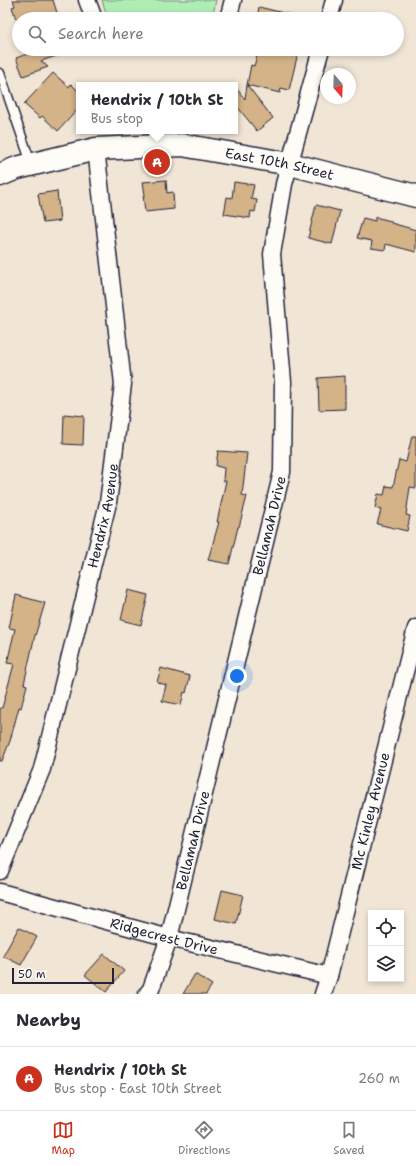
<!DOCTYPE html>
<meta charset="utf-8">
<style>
:root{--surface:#fff;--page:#f2f2f3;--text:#2b2b33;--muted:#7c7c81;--line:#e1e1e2;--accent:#c8321e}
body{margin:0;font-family:"Shantell Sans",sans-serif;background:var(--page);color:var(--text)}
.controls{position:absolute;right:12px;bottom:12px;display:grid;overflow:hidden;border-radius:0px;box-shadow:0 2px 6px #0003}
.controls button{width:36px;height:36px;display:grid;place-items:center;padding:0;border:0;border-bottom:1px solid var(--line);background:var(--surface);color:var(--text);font:20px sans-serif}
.compass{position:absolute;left:320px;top:68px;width:36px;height:36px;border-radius:50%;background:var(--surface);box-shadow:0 2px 6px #0003;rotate:161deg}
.scale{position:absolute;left:12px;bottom:10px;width:102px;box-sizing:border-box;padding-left:4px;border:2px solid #22223b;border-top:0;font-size:11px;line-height:14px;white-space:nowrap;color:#22223b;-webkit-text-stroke:3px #fdfcf7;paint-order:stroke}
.you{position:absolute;left:237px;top:676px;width:14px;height:14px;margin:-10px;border:3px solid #fff;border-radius:50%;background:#1a73e8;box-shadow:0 0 0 6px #1a73e833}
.badge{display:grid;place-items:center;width:26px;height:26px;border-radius:50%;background:var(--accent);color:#fff;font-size:13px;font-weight:700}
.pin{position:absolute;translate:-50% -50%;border:2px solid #fff;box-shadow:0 1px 4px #0006}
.popup{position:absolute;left:76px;top:82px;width:162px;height:52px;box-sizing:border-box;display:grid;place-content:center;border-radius:0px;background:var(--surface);filter:drop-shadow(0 1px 3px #0005);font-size:13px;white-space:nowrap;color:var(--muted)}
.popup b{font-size:15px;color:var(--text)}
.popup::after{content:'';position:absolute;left:50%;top:100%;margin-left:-8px;border:8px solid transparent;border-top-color:var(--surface)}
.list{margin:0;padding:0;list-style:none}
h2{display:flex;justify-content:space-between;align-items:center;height:52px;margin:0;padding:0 16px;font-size:17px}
h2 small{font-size:13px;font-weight:400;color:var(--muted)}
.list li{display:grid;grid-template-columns:26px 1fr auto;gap:12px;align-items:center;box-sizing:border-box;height:64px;padding:0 16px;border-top:1px solid var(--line)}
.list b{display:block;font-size:15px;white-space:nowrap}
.list p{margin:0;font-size:13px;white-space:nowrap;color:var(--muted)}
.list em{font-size:13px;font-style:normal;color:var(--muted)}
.icon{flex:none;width:22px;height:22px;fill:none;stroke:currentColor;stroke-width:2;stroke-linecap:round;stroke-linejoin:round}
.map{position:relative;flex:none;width:416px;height:994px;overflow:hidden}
.search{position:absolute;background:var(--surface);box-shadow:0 2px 6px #0003;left:12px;right:12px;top:12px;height:44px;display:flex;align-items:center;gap:10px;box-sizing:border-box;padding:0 14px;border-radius:22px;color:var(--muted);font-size:15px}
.sheet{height:116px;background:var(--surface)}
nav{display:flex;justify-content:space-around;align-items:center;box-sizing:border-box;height:56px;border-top:1px solid var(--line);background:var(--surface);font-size:11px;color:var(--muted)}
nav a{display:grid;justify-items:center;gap:2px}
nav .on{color:var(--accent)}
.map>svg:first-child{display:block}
.green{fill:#aeeeb5;stroke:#688878}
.building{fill:#d5b388;stroke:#22223b}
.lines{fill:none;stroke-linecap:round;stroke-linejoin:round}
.lane-casing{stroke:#22223b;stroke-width:11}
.street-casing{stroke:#22223b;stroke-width:19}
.secondary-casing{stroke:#22223b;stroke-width:25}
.lane{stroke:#fdfcf7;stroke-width:8}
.street{stroke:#fdfcf7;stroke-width:16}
.secondary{stroke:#fdfcf7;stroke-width:22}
.labels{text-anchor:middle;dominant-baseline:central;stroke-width:3.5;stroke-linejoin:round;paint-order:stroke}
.street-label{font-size:14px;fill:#22223b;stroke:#fdfcf7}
</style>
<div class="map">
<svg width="416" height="994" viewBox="0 0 416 994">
<rect width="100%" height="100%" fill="#f1e6d6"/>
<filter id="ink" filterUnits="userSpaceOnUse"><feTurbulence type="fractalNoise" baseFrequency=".025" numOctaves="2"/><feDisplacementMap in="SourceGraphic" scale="8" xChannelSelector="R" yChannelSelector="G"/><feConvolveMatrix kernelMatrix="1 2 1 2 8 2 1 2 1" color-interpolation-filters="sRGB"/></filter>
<g filter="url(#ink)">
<path class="green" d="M102 0H216L213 14 210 19H108Z"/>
<path class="building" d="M13 0H53L59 19H16L12 7 15 6Z
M259 7 292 15 291 19H257Z
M41 49H72V51L41 61 48 67 23 76 16 58Z
M259 49H299L289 90 281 88 280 93 247 85 251 65 254 66Z
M53 73 69 87 71 84 79 92V108L58 131 42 116 40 118 24 104Z
M247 85 273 118 257 131 235 104V87L245 99Z
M166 180 167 193 173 192 174 209 145 212 143 195H145L143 182Z
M234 182 254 185 251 199 257 200 255 212 251 211 250 218 224 214 227 197 232 198Z
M57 191 60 221 43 223 38 194Z
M316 205 340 211 332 244 308 238Z
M375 217 391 221V223L416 230V252L386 244 385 250 371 248 372 241 357 238 363 218 375 221Z
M345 376V409L319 410 318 378Z
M64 414 84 416 83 445 63 444Z
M412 436H416V488L410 487 406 515 410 516 407 531 377 524 381 510 375 508 378 494 384 495 386 486 393 487 399 460 406 462Z
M218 451 247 453 242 495 247 496 239 527H238L229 564 208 560 219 522H217L226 481H223L224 468 216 466Z
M128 590 148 595 141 625 121 620Z
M16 595 45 603 34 639 24 684 27 685 21 708 19 707 10 741 2 761H0V708H2L14 664 7 663 15 629 9 628Z
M161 668 190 676 186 693 184 692 181 705 162 701 166 685 157 682Z
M222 890 243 895 236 924 215 919Z
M19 927 37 937 21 965 3 956Z
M104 954 124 971 106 992 85 975Z
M195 974 212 985 206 994H183Z"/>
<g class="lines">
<g class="lane-casing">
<path id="lane" d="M0 73 31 163"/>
</g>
<g class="street-casing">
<g id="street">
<path d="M87 0 94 19"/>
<path d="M228 19 233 0"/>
<path d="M329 19 334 0"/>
<path id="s1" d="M0 871 42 769 108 503 123 384 96 149"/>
<path id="s2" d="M0 892 169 938 329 976"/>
<path id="s3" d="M147 994 151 989 169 938 282 472 283 382 272 254 284 184 321 49"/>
<path id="s4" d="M323 994 329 976 416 628"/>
</g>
</g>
<g class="secondary-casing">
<g id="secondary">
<path id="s5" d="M0 175 17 168 96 149 182 145 290 164 416 196"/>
</g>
</g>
<use href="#lane" class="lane"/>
<use href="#street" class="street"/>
<use href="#secondary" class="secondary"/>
</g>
</g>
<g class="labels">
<g class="street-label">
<text stroke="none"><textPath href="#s5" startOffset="285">East 10th Street</textPath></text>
<text stroke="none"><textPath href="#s1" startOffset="371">Hendrix Avenue</textPath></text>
<text stroke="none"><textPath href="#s3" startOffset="485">Bellamah Drive</textPath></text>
<text stroke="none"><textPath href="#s4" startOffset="189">Mc Kinley Avenue</textPath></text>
<text stroke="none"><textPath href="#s3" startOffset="161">Bellamah Drive</textPath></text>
<text stroke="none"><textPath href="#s2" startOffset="170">Ridgecrest Drive</textPath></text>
</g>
</g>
</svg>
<div class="controls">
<button><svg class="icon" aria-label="locate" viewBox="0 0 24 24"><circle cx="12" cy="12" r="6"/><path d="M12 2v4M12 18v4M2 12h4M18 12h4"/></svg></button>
<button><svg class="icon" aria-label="layers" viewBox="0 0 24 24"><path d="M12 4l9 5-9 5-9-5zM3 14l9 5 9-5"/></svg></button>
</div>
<svg class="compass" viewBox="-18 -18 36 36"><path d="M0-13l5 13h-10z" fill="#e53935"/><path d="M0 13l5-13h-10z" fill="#7c7c81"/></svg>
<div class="scale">50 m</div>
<div class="you"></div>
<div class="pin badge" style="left:157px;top:162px">A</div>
<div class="popup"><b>Hendrix / 10th St</b>Bus stop</div>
<div class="search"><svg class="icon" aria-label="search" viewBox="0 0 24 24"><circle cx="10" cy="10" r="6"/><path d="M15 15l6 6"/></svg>Search here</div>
</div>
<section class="sheet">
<h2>Nearby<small></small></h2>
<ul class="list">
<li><span class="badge">A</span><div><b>Hendrix / 10th St</b><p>Bus stop · East 10th Street</p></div><em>260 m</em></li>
</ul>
</section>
<nav>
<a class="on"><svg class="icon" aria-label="map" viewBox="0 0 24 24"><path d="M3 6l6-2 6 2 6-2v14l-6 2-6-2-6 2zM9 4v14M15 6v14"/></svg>Map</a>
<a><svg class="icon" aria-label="directions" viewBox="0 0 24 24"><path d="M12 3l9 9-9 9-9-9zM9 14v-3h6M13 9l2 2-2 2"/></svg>Directions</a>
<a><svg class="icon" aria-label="saved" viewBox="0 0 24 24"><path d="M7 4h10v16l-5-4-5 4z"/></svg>Saved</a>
</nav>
